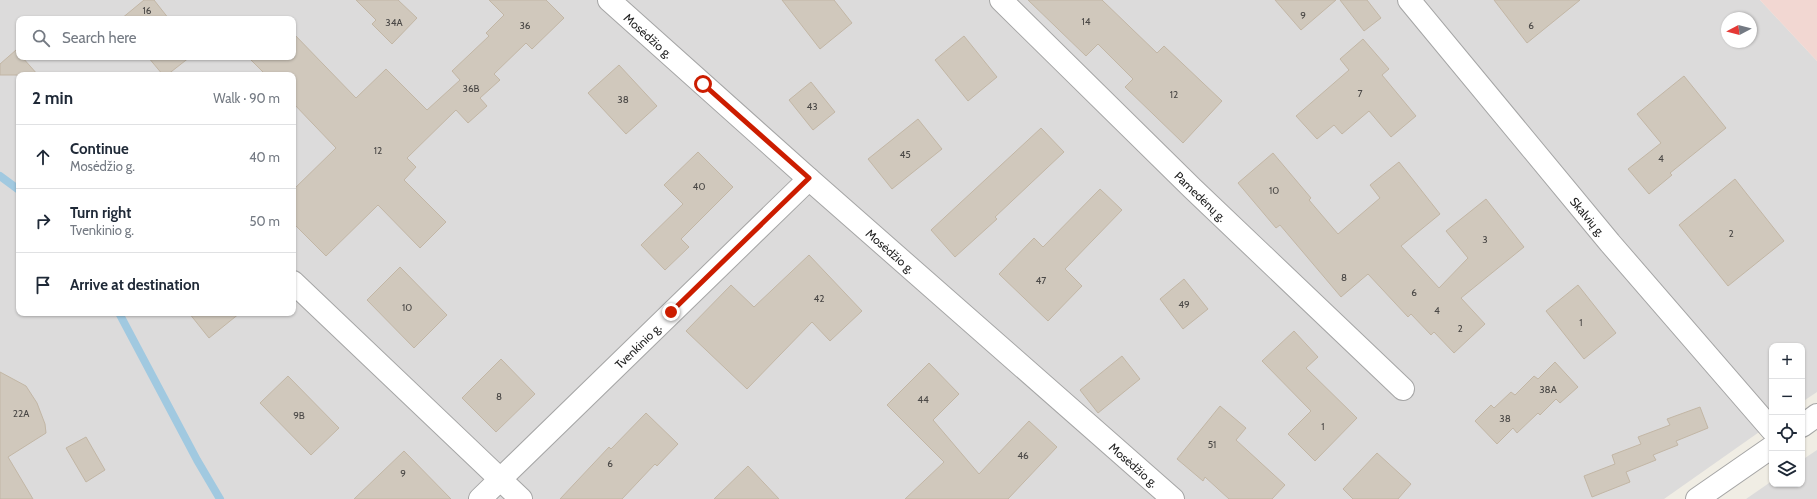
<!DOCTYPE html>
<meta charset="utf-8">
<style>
:root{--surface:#fff;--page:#f6f6f7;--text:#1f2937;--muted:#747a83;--line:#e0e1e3}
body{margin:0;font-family:Cabin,sans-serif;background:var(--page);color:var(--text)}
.controls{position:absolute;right:12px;bottom:12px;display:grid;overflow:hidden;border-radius:8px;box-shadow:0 1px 3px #0004}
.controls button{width:36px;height:36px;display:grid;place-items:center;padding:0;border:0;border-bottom:1px solid var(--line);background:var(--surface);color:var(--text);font:20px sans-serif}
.compass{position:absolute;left:1721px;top:12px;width:36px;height:36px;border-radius:50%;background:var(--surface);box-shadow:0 1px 3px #0004;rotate:263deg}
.stop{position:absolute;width:12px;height:12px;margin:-9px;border:3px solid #cc1d00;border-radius:50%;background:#fff}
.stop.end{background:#cc1d00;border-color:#fff;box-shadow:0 1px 4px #0008}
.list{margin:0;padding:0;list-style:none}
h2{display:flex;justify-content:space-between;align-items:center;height:52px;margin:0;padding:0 16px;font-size:17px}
h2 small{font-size:13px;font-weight:400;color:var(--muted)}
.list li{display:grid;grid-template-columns:26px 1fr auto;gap:12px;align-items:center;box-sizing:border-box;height:64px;padding:0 16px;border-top:1px solid var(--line)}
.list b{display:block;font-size:15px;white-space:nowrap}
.list p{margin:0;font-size:13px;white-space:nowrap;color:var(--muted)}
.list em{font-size:13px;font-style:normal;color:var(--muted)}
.icon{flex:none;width:22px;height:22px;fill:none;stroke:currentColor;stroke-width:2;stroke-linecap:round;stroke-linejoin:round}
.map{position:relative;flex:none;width:1817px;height:499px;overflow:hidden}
.search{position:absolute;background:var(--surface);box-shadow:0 1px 3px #0004;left:16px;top:16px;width:280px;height:44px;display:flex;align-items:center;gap:10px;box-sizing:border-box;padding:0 14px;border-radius:8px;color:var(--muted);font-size:15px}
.panel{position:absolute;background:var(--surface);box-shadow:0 1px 3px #0004;left:16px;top:72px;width:280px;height:244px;border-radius:8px}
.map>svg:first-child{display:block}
.residential{fill:#dcdbdb;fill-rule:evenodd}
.commercial{fill:#f2d7d2}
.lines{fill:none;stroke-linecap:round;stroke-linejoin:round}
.stream{stroke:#a1c9e0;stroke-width:8}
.building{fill:#d0c8bc;stroke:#c2b6a5}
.minor-casing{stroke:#a5a5a5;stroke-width:24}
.tertiary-casing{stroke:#a5a5a5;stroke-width:24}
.minor{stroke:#fff;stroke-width:22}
.tertiary{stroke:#fff;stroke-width:22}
.route{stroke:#cc1d00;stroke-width:5}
.labels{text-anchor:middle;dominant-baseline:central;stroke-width:3;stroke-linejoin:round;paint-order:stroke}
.number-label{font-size:10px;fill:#4a4846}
.street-label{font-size:12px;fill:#1e1e1e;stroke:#fff}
</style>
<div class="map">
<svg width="1817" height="499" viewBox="0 0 1817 499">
<rect width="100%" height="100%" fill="#f0ede4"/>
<path class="residential" d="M0 0H1760L1817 61V392L1802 402V346H1772V423L1664 499H0ZM1727 18H1751V42H1727ZM19 19H293V57H19ZM19 75H293V313H19Z
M1817 450V499H1746L1772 481V484H1802V460Z"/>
<path class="commercial" d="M1760 0H1817V61Z"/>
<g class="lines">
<path class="stream" d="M0 176 19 190
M119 313 197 460 220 499"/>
</g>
<path class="building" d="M144 0H154L169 19H121Z
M356 0H398L417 18 392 44 372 24 376 20Z
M489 0H546L564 18 532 49 526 43 494 74 500 80 480 98 487 106 468 123 456 110 407 158 416 167 404 180 446 222 420 248 378 205 326 256 293 223V190L336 148 293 103V75H266L248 57H293V33L356 98 386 69 427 110 460 80 452 71 489 36 486 33 504 15Z
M782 0H834L852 23 820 49Z
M1028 0H1102L1157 53 1164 46 1222 101 1183 143 1125 87 1133 79 1098 44 1086 56Z
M1275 0H1336L1301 30Z
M1340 0H1367L1381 18 1364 31Z
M1494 0H1580L1527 43Z
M964 36 997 77 968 101 935 60Z
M1363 39 1389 69 1382 75 1416 116 1391 137 1369 111 1342 134 1334 125 1317 139 1296 116 1349 70 1340 59Z
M16 50 19 54V57H22L38 75H0V64Z
M148 57H190L167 75H163Z
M619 65 657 106 626 134 588 93Z
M1684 76 1726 128 1670 173 1672 175 1649 194 1628 169 1661 143 1637 114Z
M811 82 835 112 813 130 789 100Z
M918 119 942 149 892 189 868 159Z
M1041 128 1064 152 995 217 997 219 955 257 931 230Z
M698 152 733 187 681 239 689 247 665 270 641 245 683 204 664 185Z
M1273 153 1311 198 1309 200 1338 234 1380 198 1370 185 1399 162 1440 214 1401 246 1439 288 1468 258 1446 231 1486 199 1524 247 1461 298 1485 324 1454 353 1434 332 1431 335 1411 314 1408 317 1368 274 1341 297 1280 225 1276 228 1238 183Z
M1735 179 1784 241 1728 286 1679 225Z
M1100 189 1122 210 1065 269 1082 286 1048 321 999 274 1034 238 1043 247Z
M809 255 862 311 830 341 812 322 747 389 686 331 731 285 754 307Z
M400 267 447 315 414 348 367 300Z
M1184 279 1208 309 1183 329 1160 299Z
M1578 285 1616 333 1584 359 1546 311Z
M189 313H240L209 338Z
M1294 331 1318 357 1306 368 1357 418 1315 461 1288 434 1311 411 1262 361Z
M1122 356 1140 379 1098 413 1080 390Z
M501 359 535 394 496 432 462 398Z
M1555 362 1578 387 1560 403 1556 399 1540 415 1538 413 1517 433 1513 428 1497 444 1475 421 1491 405 1494 408 1511 392 1515 395 1534 376 1538 379Z
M929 363 959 394 933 420 979 474 1029 421 1057 447 1008 499H905L944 462 887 405Z
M0 372 26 386 37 403 45 424 46 433 8 457 33 499H0Z
M288 376 339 428 311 455 260 403Z
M1220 406 1246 428 1236 440 1285 485 1272 499H1229L1205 477 1203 481 1177 459Z
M1700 407 1708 428 1676 441 1678 445 1653 455 1656 460 1626 472 1630 482 1592 497 1584 476 1615 464 1612 455 1641 444 1638 437 1670 425 1667 419Z
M646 413 678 444 657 466 655 464 622 499H560L609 447 611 449Z
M86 437 105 470 86 482 66 448Z
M404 451 451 499H354Z
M1377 453 1411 484 1398 499H1353L1343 489Z
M748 466 779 499H714Z"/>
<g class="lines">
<g class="minor-casing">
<g id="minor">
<path id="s1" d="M609 0 809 179 1173 499"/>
<path id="s2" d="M1001 0 1192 188 1403 389"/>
<path id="s3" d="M1409 0 1610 243 1772 430"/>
<path d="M293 282 521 499"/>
<path id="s4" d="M480 499 809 179"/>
</g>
</g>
<g class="tertiary-casing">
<path id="tertiary" d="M1802 426 1817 415
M1697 499 1772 447"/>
</g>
<use href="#minor" class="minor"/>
<use href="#tertiary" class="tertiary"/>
</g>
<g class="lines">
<path class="route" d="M671 312 809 178 703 84"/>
</g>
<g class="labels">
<g class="number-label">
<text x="147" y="10">16</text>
<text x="1303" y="15">9</text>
<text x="1086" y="21">14</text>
<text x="394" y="22">34A</text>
<text x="525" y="25">36</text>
<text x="1531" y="25">6</text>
<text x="471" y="88">36B</text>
<text x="1360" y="93">7</text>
<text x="1174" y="94">12</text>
<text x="623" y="99">38</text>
<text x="812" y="106">43</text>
<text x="378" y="150">12</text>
<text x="905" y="154">45</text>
<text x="1661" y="158">4</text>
<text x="699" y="186">40</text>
<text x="1274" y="190">10</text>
<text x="1731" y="233">2</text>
<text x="1485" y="239">3</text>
<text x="1344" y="277">8</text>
<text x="1041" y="280">47</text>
<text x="1414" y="292">6</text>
<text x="819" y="298">42</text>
<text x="1184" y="304">49</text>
<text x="407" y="307">10</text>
<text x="1437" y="310">4</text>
<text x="1581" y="322">1</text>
<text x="1460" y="328">2</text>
<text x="1548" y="389">38A</text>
<text x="499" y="396">8</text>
<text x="923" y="399">44</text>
<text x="21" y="413">22A</text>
<text x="299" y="415">9B</text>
<text x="1505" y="418">38</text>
<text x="1323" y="426">1</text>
<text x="1212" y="444">51</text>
<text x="1023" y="455">46</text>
<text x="610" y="463">6</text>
<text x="403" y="473">9</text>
</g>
<g class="street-label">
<text stroke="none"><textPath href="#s1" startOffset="53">Mosėdžio g.</textPath></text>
<text stroke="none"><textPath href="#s2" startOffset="280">Pamedėnų g.</textPath></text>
<text stroke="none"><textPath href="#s3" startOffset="281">Skalvių g.</textPath></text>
<text stroke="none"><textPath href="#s1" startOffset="377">Mosėdžio g.</textPath></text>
<text stroke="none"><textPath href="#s4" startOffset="220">Tvenkinio g.</textPath></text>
<text stroke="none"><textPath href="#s1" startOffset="701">Mosėdžio g.</textPath></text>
</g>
</g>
</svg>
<div class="controls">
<button>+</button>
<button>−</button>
<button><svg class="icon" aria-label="locate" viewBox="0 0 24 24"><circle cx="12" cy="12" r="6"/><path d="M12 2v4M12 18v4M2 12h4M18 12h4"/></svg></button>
<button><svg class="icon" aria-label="layers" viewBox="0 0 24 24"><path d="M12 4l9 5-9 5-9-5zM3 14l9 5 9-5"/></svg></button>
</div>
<svg class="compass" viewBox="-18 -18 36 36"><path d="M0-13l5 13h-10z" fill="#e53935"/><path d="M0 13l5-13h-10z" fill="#747a83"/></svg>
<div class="stop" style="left:703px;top:84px"></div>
<div class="stop end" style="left:671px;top:312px"></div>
<div class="search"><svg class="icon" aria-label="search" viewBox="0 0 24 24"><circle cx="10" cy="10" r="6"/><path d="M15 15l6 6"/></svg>Search here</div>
<section class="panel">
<h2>2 min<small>Walk · 90 m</small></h2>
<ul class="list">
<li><svg class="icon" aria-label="ahead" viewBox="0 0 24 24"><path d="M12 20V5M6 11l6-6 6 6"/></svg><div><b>Continue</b><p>Mosėdžio g.</p></div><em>40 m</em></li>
<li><svg class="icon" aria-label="right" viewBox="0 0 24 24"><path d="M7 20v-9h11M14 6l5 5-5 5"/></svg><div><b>Turn right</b><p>Tvenkinio g.</p></div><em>50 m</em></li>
<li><svg class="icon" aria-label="arrive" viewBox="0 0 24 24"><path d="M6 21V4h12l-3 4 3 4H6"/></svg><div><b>Arrive at destination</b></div></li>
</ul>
</section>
</div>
